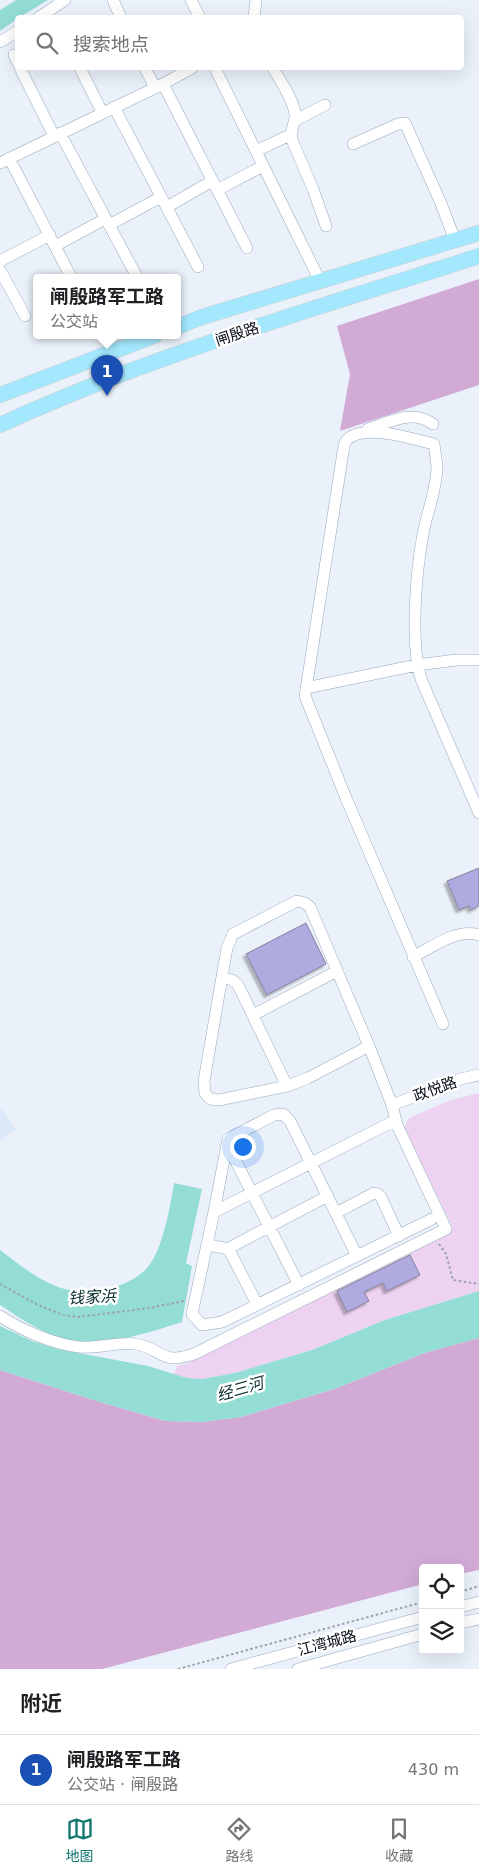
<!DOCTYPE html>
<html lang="zh">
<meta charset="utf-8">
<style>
:root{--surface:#fff;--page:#f6f6f6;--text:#202124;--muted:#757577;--line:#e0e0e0;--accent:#0f766e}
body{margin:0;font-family:"DejaVu Sans","Noto Sans SC",sans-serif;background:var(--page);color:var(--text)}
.controls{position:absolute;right:15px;bottom:15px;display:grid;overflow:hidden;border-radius:5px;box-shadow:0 5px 20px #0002}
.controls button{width:45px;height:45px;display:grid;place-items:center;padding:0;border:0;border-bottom:1px solid var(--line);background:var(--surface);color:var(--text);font:25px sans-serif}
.you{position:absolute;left:242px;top:1146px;width:18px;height:18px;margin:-12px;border:4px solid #fff;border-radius:50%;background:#1a73e8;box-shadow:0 0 0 8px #1a73e833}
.badge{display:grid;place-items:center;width:32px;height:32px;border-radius:50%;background:var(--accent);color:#fff;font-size:16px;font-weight:700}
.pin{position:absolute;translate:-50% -41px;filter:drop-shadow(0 1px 2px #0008)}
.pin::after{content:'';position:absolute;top:26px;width:18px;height:15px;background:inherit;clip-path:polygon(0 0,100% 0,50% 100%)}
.popup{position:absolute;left:33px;top:274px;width:148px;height:65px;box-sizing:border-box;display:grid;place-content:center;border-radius:5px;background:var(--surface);filter:drop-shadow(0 1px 4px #0005);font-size:16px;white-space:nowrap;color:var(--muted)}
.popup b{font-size:19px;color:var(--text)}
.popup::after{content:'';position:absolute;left:50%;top:100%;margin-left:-10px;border:10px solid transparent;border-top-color:var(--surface)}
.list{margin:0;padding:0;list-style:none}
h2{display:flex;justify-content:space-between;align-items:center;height:65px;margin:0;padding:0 20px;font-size:21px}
h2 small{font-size:16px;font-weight:400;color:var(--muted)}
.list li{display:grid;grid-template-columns:32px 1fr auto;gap:15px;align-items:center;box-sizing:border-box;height:70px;padding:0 20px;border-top:1px solid var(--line)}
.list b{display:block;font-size:19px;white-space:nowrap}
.list p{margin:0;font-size:16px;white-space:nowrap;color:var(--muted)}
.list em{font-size:16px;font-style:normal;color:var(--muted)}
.icon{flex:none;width:28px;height:28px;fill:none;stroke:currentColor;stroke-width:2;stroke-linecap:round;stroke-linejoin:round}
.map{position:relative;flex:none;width:479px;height:1669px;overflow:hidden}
.search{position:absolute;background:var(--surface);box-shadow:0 5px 20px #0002;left:15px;right:15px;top:15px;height:55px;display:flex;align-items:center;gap:12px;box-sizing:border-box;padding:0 18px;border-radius:5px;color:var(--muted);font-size:19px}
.sheet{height:135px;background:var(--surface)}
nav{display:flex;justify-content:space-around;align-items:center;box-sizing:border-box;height:70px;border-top:1px solid var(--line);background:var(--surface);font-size:14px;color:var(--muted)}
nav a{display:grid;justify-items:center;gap:2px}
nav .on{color:var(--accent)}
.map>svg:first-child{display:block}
.built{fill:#dbe9fa}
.green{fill:#edd2f1}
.forest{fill:#d1aad6}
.water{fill:#93ddd5}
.building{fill:#afaadf;stroke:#84829b;filter:url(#shadow)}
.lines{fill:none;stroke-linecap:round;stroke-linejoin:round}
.minor-casing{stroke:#98a9be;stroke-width:12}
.major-casing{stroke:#cdced0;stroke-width:16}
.path{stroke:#9da3ac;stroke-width:2;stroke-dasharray:2.5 2.5;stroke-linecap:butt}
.minor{stroke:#fff;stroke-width:11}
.major{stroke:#a4e8fd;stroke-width:15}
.labels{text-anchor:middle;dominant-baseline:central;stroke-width:5;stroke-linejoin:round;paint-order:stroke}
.street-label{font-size:15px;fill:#070c14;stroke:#fff}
.water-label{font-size:16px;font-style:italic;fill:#0b302d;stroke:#fff}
</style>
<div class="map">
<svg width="479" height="1669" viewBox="0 0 479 1669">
<defs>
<filter id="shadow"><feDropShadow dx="-3" dy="3" stdDeviation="1" flood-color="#0004"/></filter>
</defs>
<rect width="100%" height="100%" fill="#eaf1fa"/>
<path class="built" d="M0 1108 16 1129 0 1141Z"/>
<path class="green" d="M479 1093V1291L385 1320 312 1350 235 1373 202 1379 187 1378 174 1374 177 1366 188 1363 453 1228 404 1127 409 1118 448 1101Z"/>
<path class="forest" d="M479 279V385L340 431 350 374 337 326Z
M479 1338V1570L460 1574V1568H423V1584L102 1669H0V1370L100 1402 166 1421 202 1422 241 1417 334 1389 424 1353Z"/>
<path class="water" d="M16 0H48L20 17 18 18 17 19 0 31V10Z
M174 1183 202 1189 186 1263 192 1266 182 1322C144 1334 102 1349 61 1338 39 1332 19 1317 0 1305V1250C16 1262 33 1276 51 1284 80 1298 127 1291 148 1267 163 1249 170 1207 174 1183Z
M479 1291V1338L424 1353 334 1389 241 1417 202 1422 166 1421 100 1402 0 1370V1326L32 1341 57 1349 148 1366 187 1378 202 1379 235 1373 312 1350 385 1320Z"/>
<path class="building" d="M479 868V906L471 910 469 906 459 910 447 881Z
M306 923 326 964 267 995 246 954Z
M410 1255 420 1275 387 1291 383 1283 364 1292 369 1301 347 1312 337 1291Z"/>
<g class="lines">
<g class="minor-casing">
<path id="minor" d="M113 0 121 18
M191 0 200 18
M38 18 65 0
M254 18 256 0
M0 42 18 31
M14 55 18 63
M20 68 54 136
M80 68 102 112
M145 68 155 88
M215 68 320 281
M273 68C280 81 293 98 295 114 296 123 289 131 292 140L313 189 326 226
M163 84 247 248
M114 107 198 267
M294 121 325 105
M60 133 137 277
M353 144 398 124 405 123 440 201 455 240
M256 151 290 135
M9 158 71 277
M0 163 163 84 192 68
M217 190 263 166
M167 207 212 181
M109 225 161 197
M55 246 105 219
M0 261 50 235
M0 270 25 316
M368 429C390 422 412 409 433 424
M306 688 417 665 456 660H479
M413 957C432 947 457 928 479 935
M222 977 232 980 238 985 287 1086
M253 1015 337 971
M443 1024 346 798 305 696 343 452C344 448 344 444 346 441 361 422 413 439 434 444 435 451 436 459 437 466 437 489 427 512 423 534 416 572 410 642 421 679L479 813
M392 1105 460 1079 479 1075
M227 1144 299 1285
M214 1212 396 1120
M336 1213 374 1193 378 1194 381 1197 399 1236
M207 1245 225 1248 229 1250 257 1304
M227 1249 328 1196
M357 1256 290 1121 283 1114 274 1115 228 1139 214 1212 192 1314 202 1325 222 1322 432 1219
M0 1316C21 1330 53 1344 79 1347 96 1349 122 1341 136 1344 165 1350 159 1365 194 1354L446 1229 397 1125 392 1105 369 1046 310 907 305 903 297 901 233 934 227 948 204 1081 205 1093 210 1099 219 1100 287 1086 308 1078 369 1046
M460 1607 479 1602
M460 1623 479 1619
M231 1669 423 1617
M298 1669 423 1634"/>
</g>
<g class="major-casing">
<path id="major" d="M177 327 202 317 479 233
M0 395 156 335
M0 425C154 354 318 308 479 256"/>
</g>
<path class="path" d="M439 1244 446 1254 453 1280 479 1284
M0 1284 36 1304 63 1315 78 1317 150 1308 184 1301
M460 1592 479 1586
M178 1669 423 1602"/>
<use href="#minor" class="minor"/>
<use href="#major" class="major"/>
</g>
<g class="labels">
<g class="street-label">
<text transform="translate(237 334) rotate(-18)">闸殷路</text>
<text transform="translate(435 1089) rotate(-20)">政悦路</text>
<text transform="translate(327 1643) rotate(-15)">江湾城路</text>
</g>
<g class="water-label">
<text transform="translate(92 1297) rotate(-3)">钱家浜</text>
<text transform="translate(240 1389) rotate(-16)">经三河</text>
</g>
</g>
</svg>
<div class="controls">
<button><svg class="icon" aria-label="locate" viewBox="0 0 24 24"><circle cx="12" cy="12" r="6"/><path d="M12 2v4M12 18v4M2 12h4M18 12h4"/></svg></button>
<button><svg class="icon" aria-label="layers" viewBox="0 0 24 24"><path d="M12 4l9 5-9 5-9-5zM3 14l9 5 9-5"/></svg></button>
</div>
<div class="you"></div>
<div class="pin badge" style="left:107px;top:396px;background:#1a4fb4">1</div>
<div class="popup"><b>闸殷路军工路</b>公交站</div>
<div class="search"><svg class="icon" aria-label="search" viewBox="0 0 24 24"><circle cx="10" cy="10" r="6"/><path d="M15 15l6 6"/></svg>搜索地点</div>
</div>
<section class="sheet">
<h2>附近<small></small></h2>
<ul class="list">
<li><span class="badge" style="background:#1a4fb4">1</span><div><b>闸殷路军工路</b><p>公交站 · 闸殷路</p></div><em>430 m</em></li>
</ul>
</section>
<nav>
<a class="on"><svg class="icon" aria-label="map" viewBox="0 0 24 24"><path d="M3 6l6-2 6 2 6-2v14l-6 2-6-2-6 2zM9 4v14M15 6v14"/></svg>地图</a>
<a><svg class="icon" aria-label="directions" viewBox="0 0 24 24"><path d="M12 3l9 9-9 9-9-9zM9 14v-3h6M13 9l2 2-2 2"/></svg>路线</a>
<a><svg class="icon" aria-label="saved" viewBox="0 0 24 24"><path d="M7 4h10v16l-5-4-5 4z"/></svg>收藏</a>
</nav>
